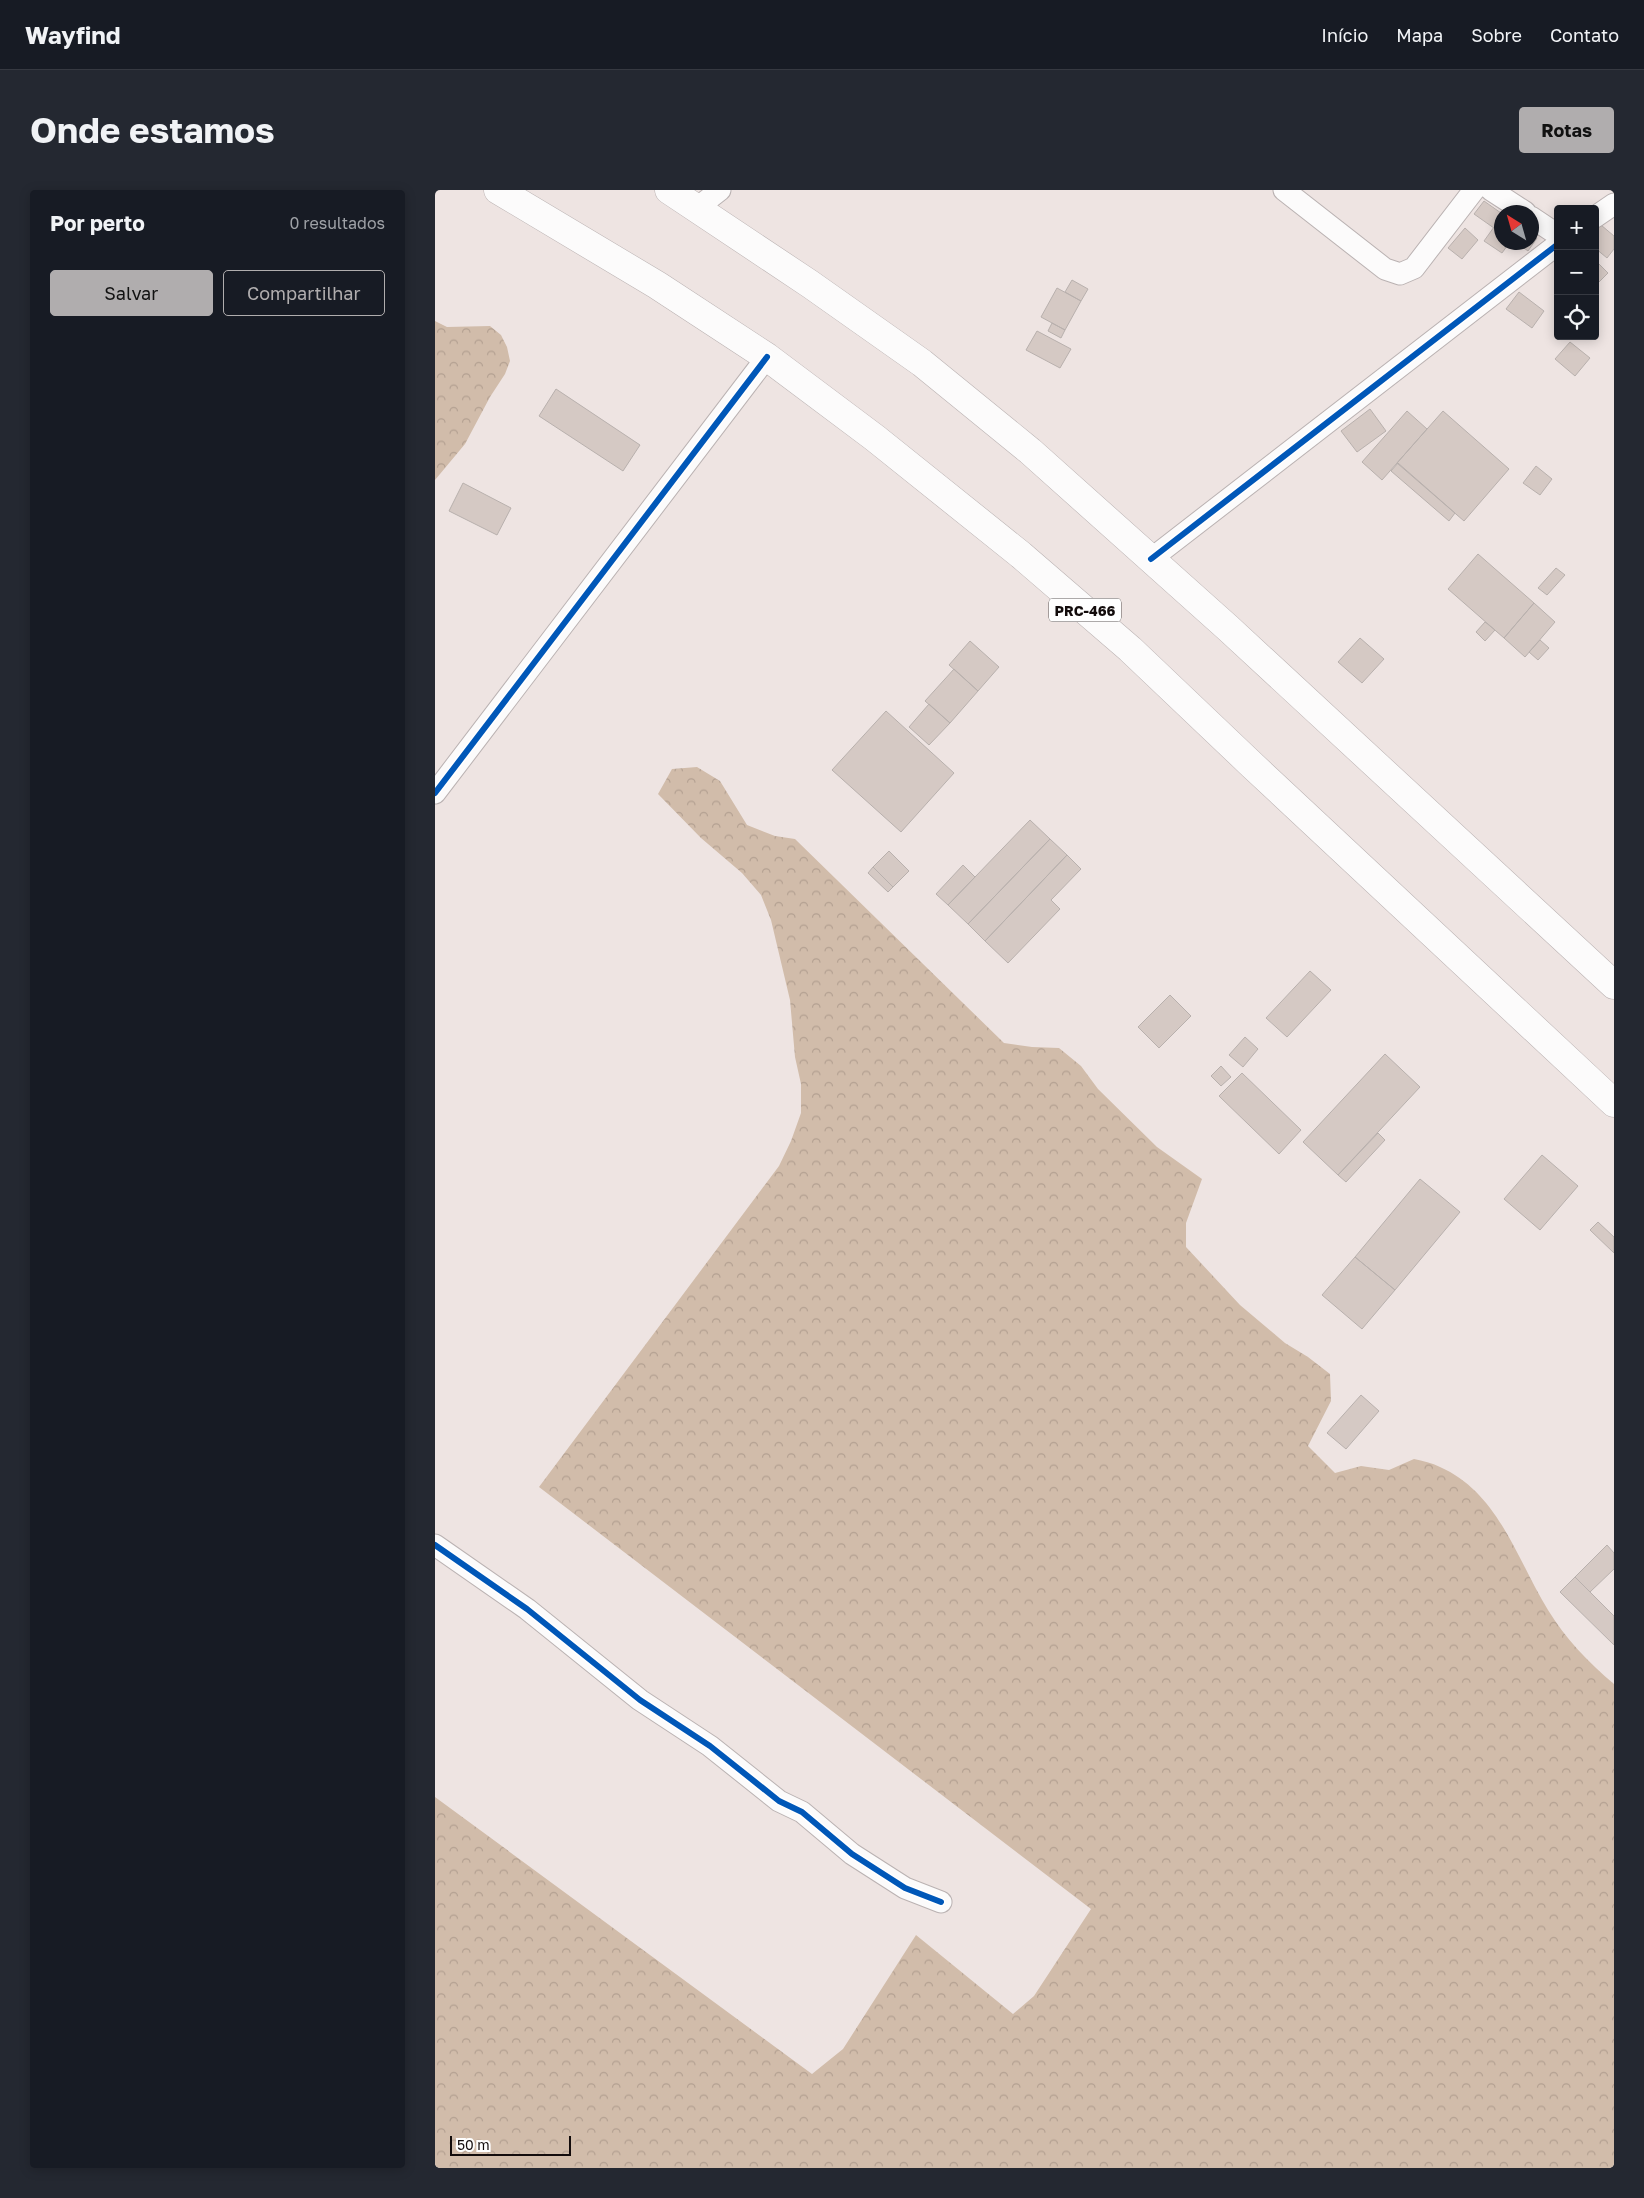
<!DOCTYPE html>
<html lang="pt">
<meta charset="utf-8">
<style>
:root{--surface:#171b24;--page:#242831;--text:#f1f3f6;--muted:#9ea1a6;--line:#363941;--accent:#b0adae}
body{margin:0;font-family:"Golos Text",sans-serif;background:var(--page);color:var(--text)}
.controls{position:absolute;right:15px;top:15px;display:grid;overflow:hidden;border-radius:5px;box-shadow:0 2px 12px #0003}
.controls button{width:45px;height:45px;display:grid;place-items:center;padding:0;border:0;border-bottom:1px solid var(--line);background:var(--surface);color:var(--text);font:25px sans-serif}
.compass{position:absolute;left:1059px;top:15px;width:45px;height:45px;border-radius:50%;background:var(--surface);box-shadow:0 2px 12px #0003;rotate:323deg}
.scale{position:absolute;left:15px;bottom:12px;width:121px;box-sizing:border-box;padding-left:5px;border:2px solid #130c0c;border-top:0;font-size:14px;line-height:18px;white-space:nowrap;color:#130c0c;-webkit-text-stroke:4px #fff;paint-order:stroke}
.list{margin:0;padding:0;list-style:none}
h2{display:flex;justify-content:space-between;align-items:center;height:65px;margin:0;padding:0 20px;font-size:21px}
h2 small{font-size:16px;font-weight:400;color:var(--muted)}
.actions{display:flex;gap:10px;padding:15px 20px}
.actions a{flex:1;padding:11px 0;border:1px solid var(--accent);border-radius:5px;text-align:center;font-size:18px;color:var(--accent)}
.actions .main{background:var(--accent);color:#111}
.icon{flex:none;width:28px;height:28px;fill:none;stroke:currentColor;stroke-width:2;stroke-linecap:round;stroke-linejoin:round}
.map{position:relative;flex:none;width:1179px;height:1978px;overflow:hidden;border-radius:5px}
header{display:flex;align-items:center;gap:30px;box-sizing:border-box;height:70px;padding:0 25px;background:var(--surface);border-bottom:1px solid var(--line)}
header strong{font-size:24px}
nav{display:flex;gap:28px;margin-inline-start:auto;font-size:18px}
.intro{display:flex;align-items:center;justify-content:space-between;box-sizing:border-box;height:120px;padding:0 30px}
h1{margin:0;font-size:35px}
.button{padding:12px 22px;border-radius:5px;background:var(--accent);color:#111;font-size:18px;font-weight:700}
main{display:flex;gap:30px;padding:0 30px}
aside{flex:1;background:var(--surface);border-radius:5px;box-shadow:0 2px 12px #0003}
.map>svg:first-child{display:block}
.forest{fill:url(#forest-crowns)}
.building{fill:#d5c9c4;stroke:#b8b0ad}
.lines{fill:none;stroke-linecap:round;stroke-linejoin:round}
.minor-casing{stroke:#bab2b2;stroke-width:23}
.highway-casing{stroke:#bab2b2;stroke-width:29}
.minor{stroke:#fcfbfb;stroke-width:21}
.highway{stroke:#fcfbfb;stroke-width:28}
.cycleway-casing{stroke:#fff;stroke-width:9}
.cycleway{stroke:#0057b8;stroke-width:6}
.labels{text-anchor:middle;dominant-baseline:central;stroke-width:4;stroke-linejoin:round;paint-order:stroke}
.shield{fill:#fff;stroke:#5a5555;stroke-width:1}
.shield-label{font-size:14px;font-weight:bold;fill:#130c0c}
</style>
<header>
<strong>Wayfind</strong>
<nav><a>Início</a><a>Mapa</a><a>Sobre</a><a>Contato</a></nav>
</header>
<div class="intro"><h1>Onde estamos</h1><a class="button">Rotas</a></div>
<main>
<aside>
<h2>Por perto<small>0 resultados</small></h2>
<ul class="list">
</ul>
<div class="actions"><a class="main">Salvar</a><a>Compartilhar</a></div>
</aside>
<div class="map">
<svg width="1179" height="1978" viewBox="0 0 1179 1978">
<defs>
<pattern id="forest-crowns" width="20" height="18" patternUnits="userSpaceOnUse" patternTransform="scale(1.25)"><rect width="20" height="18" fill="#d1bcaa"/><path d="M2 6a3 3 0 1 1 6 0M12 15a3 3 0 1 1 6 0" fill="none" stroke="#b3a091"/></pattern>
</defs>
<rect width="100%" height="100%" fill="#eee4e2"/>
<path class="forest" d="M0 131 12 137 55 136 66 145 72 157 75 171 70 184 55 207 30 254 0 290Z
M262 577 285 591 312 635 340 646 360 649 569 853 597 857 624 858 646 876 663 899 722 957 767 989 751 1033V1057L805 1115 850 1153 873 1167 895 1184 896 1211 873 1256 900 1283 926 1276 954 1280 979 1269C988 1271 997 1273 1005 1277 1064 1303 1082 1370 1113 1420 1130 1448 1154 1473 1179 1494V1978H0V1607L377 1884 408 1859 481 1745 578 1824 599 1806 656 1719 104 1297 344 976 356 951 366 923V894L360 867 355 810 336 730 326 705 307 683 266 648 223 604 237 579Z"/>
<path class="building" d="M1049 11 1066 23V43L1039 24Z
M1166 35 1179 46V59L1172 68 1160 58V42Z
M1059 37 1066 43V52H1075L1067 63 1049 51Z
M1030 38 1043 50 1027 69 1013 58Z
M1096 44 1102 48 1093 61 1081 52H1096Z
M1160 70 1173 83 1160 96Z
M637 90 653 99 646 111 630 102Z
M622 98 646 111 630 140 606 127Z
M1084 102 1109 121 1097 138 1071 119Z
M617 133 630 140 626 148 613 141Z
M602 141 636 159 625 178 591 160Z
M1135 152 1155 168 1140 186 1120 169Z
M121 199 205 255 188 281 104 226Z
M935 219 951 241 922 262 906 241Z
M972 221 992 239 947 290 927 272Z
M1008 221 1074 279 1029 331 962 273Z
M963 273 1020 323 1014 331 956 281Z
M1101 276 1117 289 1105 305 1088 293Z
M28 293 76 318 62 345 14 321Z
M1043 364 1099 413 1069 448 1013 399Z
M1121 378 1130 385 1112 405 1103 398Z
M1099 413 1120 432 1090 467 1069 448Z
M1050 432 1060 440 1050 451 1041 442Z
M925 448 949 469 927 493 903 472Z
M1105 450 1114 458 1103 470 1094 462Z
M535 451 564 477 543 501 514 475Z
M519 479 543 501 515 533 490 511Z
M494 514 515 533 494 555 474 537Z
M451 521 519 583 466 642 397 580Z
M595 630 615 649 533 734 513 715Z
M615 649 632 665 550 751 533 734Z
M454 661 474 681 458 697 438 677Z
M632 665 646 679 616 710 625 719 573 773 550 751Z
M528 675 540 687 513 715 501 704Z
M438 677 458 697 453 702 433 683Z
M875 781 896 800 852 847 831 828Z
M735 805 756 826 724 858 703 837Z
M810 847 823 859 808 877 794 865Z
M950 864 985 897 903 985 868 952Z
M786 876 796 887 786 896 776 886Z
M807 883 866 940 844 964 784 906Z
M943 943 950 950 911 992 903 985Z
M1107 965 1143 996 1105 1040 1069 1009Z
M985 989 1025 1022 960 1100 920 1067Z
M1163 1032 1179 1047V1063L1155 1040Z
M920 1067 960 1100 927 1139 887 1105Z
M926 1205 944 1221 911 1259 892 1243Z
M1172 1355 1179 1363V1379L1155 1402 1140 1387Z
M1140 1387 1179 1426V1455L1125 1402Z"/>
<g class="lines">
<g class="minor-casing">
<path id="minor" d="M849 0 950 79 965 84 979 78 1039 0
M1056 0 1090 22
M262 18 285 0
M1096 27 1123 45
M1160 27 1179 14
M716 369 1123 54
M0 603 332 167
M0 1355 92 1419 205 1510 275 1556 344 1611 367 1622 417 1664 470 1698 506 1712"/>
</g>
<g class="highway-casing">
<path id="highway" d="M63 0 222 95 332 167 440 248 586 365 695 459 817 575 1179 913
M234 0 375 94 487 173 595 261 793 438 1179 795"/>
</g>
<use href="#minor" class="minor"/>
<use href="#highway" class="highway"/>
<g class="cycleway-casing">
<path id="cycleway" d="M716 369 1123 54
M0 603 332 167
M0 1355 92 1419 205 1510 275 1556 344 1611 367 1622 417 1664 470 1698 506 1712"/>
</g>
<use href="#cycleway" class="cycleway"/>
</g>
<g class="labels">
<rect class="shield" x="614" y="408.5" width="72" height="23" rx="4"/>
<g class="shield-label">
<text x="650" y="420">PRC-466</text>
</g>
</g>
</svg>
<div class="controls">
<button>+</button>
<button>−</button>
<button><svg class="icon" aria-label="locate" viewBox="0 0 24 24"><circle cx="12" cy="12" r="6"/><path d="M12 2v4M12 18v4M2 12h4M18 12h4"/></svg></button>
</div>
<svg class="compass" viewBox="-18 -18 36 36"><path d="M0-13l5 13h-10z" fill="#e53935"/><path d="M0 13l5-13h-10z" fill="#9ea1a6"/></svg>
<div class="scale">50 m</div>
</div>
</main>
